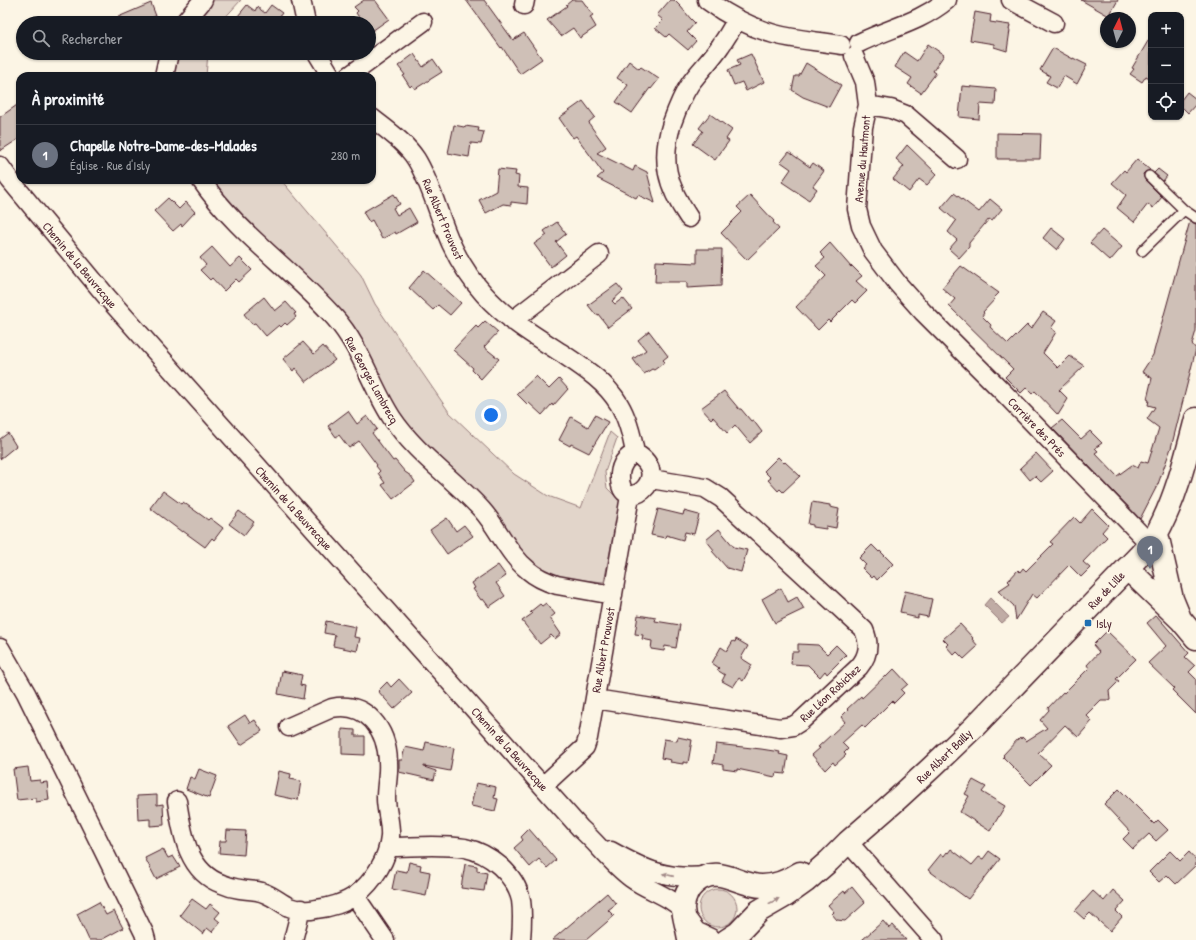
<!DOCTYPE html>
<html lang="fr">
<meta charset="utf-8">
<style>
:root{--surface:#171b24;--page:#20242c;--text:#f1f3f6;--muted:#9ea1a6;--line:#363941;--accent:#0f766e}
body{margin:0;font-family:"Patrick Hand",sans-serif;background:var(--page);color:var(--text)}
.controls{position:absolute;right:12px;top:12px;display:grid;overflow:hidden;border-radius:8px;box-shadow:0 1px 3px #0004}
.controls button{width:36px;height:36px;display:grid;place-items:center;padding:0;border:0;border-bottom:1px solid var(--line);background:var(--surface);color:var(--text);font:20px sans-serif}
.compass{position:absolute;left:1100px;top:12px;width:36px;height:36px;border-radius:50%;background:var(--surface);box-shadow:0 1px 3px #0004;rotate:6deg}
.you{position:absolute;left:491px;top:415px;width:14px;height:14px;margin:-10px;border:3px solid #fff;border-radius:50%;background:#1a73e8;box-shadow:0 0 0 6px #1a73e833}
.badge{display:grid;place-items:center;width:26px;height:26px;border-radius:50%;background:var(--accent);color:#fff;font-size:13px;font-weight:700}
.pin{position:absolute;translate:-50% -33px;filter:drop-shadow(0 1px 2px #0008)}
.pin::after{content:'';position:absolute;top:21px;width:14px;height:12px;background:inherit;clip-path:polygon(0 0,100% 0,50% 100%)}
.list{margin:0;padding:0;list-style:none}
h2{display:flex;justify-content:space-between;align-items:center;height:52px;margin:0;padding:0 16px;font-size:17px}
h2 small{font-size:13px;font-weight:400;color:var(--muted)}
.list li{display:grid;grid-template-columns:26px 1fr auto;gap:12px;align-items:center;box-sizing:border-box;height:60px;padding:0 16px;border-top:1px solid var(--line)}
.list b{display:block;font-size:15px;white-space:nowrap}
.list p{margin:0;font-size:13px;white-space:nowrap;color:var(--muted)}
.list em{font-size:13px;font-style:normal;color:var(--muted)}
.icon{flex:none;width:22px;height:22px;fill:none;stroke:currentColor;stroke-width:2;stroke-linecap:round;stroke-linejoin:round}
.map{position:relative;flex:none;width:1196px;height:940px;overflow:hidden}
.search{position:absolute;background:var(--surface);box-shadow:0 1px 3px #0004;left:16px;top:16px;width:360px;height:44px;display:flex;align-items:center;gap:10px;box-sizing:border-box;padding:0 14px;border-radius:22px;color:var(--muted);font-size:15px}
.panel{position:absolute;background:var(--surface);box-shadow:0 1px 3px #0004;left:16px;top:72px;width:360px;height:112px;border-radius:12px}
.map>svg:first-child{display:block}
.green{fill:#e2d5ca;stroke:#967a7a}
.water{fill:#c0aca5;stroke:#917474}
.building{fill:#cfc0b7;stroke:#4a1f2b}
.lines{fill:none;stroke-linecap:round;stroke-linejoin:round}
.service-casing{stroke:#4a1f2b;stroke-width:12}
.minor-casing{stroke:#4a1f2b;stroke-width:21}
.secondary-casing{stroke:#4a1f2b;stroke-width:25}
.service{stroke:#fcf5e5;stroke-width:9}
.minor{stroke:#fcf5e5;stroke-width:18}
.secondary{stroke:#fcf5e5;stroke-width:22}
.oneway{fill:#a38a88}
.poi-dot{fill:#1f6fb2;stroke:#fcf5e5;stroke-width:1.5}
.labels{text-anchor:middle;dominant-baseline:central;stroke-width:3.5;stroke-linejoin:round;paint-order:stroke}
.street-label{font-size:12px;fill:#4a1f2b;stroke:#fcf5e5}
.poi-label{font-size:12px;fill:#4a1f2b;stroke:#fcf5e5;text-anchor:start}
</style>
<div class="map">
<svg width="1196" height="940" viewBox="0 0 1196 940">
<rect width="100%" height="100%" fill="#fcf5e5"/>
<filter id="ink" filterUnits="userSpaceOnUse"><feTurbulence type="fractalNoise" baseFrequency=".025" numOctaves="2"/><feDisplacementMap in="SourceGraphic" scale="8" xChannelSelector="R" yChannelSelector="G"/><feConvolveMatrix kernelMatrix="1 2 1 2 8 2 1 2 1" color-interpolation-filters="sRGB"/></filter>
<g filter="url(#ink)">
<path class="green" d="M214 0H241L220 23H194Z
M177 53H208L206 76H175Z
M211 180H281L361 275 375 304 449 412 514 474 548 496 581 508 610 432 617 438 605 472 607 488 620 501 604 582 570 579 550 573 534 565 403 422 386 392Z
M699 908a19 19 0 1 1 38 0a19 19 0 1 1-38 0Z"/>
<path class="water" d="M990 598 1009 617 1002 623 984 605Z"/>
<path class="building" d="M364 0H375L389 19 372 31 369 26V23H363L356 13 358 11 354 7Z
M466 0H484L513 40 524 33 542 59 520 74 502 47 501 48Z
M572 0H582L593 15 590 17 596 27 580 38 573 28 561 36 547 20 567 6 566 5Z
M670 0H674L681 7 690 18 695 23 687 32 696 41 688 50 669 34 666 37 655 28 663 20 657 15Z
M1081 0H1118L1109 16Z
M151 3 156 16 139 23H104Z
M247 5 255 11 257 7 265 13 271 5 282 13 276 21 279 23H245L238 16Z
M975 12 991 15 990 22 1010 25 1009 30H1010L1007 51 994 47V44L970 40Z
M1151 36V79L1146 76 1142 82 1130 74 1134 69 1132 68Z
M928 44 944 55 933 71 936 73 921 93 908 84 912 78 895 67 904 52 917 61Z
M1053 48 1073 59V58L1087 65 1077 84 1064 76 1057 88 1046 82 1050 76 1040 70Z
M414 54 423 67 433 59 442 72 415 89 412 85 410 87 403 76 405 75 398 66Z
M751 54 764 82 746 91 742 82 734 85 728 70 740 65 737 60Z
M629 61 639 69 641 67 659 79 651 89 650 88 632 113 616 102 628 85 617 78Z
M806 63 841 85 829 107 803 97 792 90 795 76H799Z
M962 86 996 89 995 105 980 104 979 119 959 117Z
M1187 92 1196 99V104L1188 113 1181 106V100Z
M583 101 595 117 589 122 590 125 606 147 597 153 633 171 635 166 647 172 655 203 638 195 636 198 597 178 603 173 576 136 573 138 559 118Z
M20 103V138L0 151V117Z
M710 114 732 130 726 139 729 141 715 160 693 144 703 131 699 128Z
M454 125 464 127 465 126 479 128 478 131 484 132 481 144 471 143 469 157 448 153Z
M997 133 1041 134 1040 159H997Z
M907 145 937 174 927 185 919 179 909 192 893 179 904 166 896 159Z
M789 152 810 167 813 163 824 171 813 186 817 189 809 200 782 182 791 169 781 162Z
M1137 159 1150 170 1145 172 1143 174 1145 180 1162 197 1153 208 1148 204 1134 222 1117 208 1126 195 1112 183 1124 170 1126 172Z
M498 169 516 171 515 175 519 176 518 187 528 188 527 204 511 202V205L503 204 486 213 479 200 496 191Z
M1158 169 1167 176 1163 181 1154 173Z
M954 193 979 212 990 199 1002 209 992 221 989 219 969 243V247L959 258 949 249 957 240 948 232 956 221 941 208Z
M394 194 400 204 393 208 397 215 409 208 417 222 396 234 395 232 382 239 372 220 369 222 363 212Z
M750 195 774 221 773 222 779 229 747 260 721 233 742 212 737 207Z
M168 198 179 209 186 202 195 212 182 226 181 224 173 231 154 211Z
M1190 221 1196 224V331L1192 344 1196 349 1171 448 1158 484 1140 519 1052 428 1062 420 1081 439 1090 431 1102 443 1095 448 1098 451 1095 453 1117 476 1132 465 1138 468 1141 461 1148 463 1159 428 1147 419 1155 407 1148 405 1149 400 1147 399 1152 378 1142 372 1153 355 1157 340Z
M557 222 566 234 556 242 566 255 551 267 534 244 547 235 544 231Z
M1051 228 1065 239 1057 250 1043 238Z
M1102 230 1122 247 1110 261 1090 243Z
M830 243 851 267 852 266 862 276 856 281 867 291 855 303 852 300 830 322 828 320 818 330 796 307 826 276 816 266 825 258 820 253Z
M212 247 230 267 240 258 252 270 239 282 236 279 224 291 212 278 210 280 200 270 206 265 200 258Z
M697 249H722L721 286 687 288V282H655L656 261 697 263Z
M961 266 999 293 994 298 995 299 983 312 984 313 982 316 991 325 990 327 1008 344 1027 325 1031 329 1043 312 1056 321 1051 328 1056 332 1043 353 1058 368 1070 356 1084 366 1059 390 1068 399 1058 415 1035 391 1032 394 1026 388 1021 393 1005 377 1013 369 949 306 955 299 942 288Z
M424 270 461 303 450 315 438 305 433 310 409 288Z
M617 284 623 291 612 301 615 304 623 298 632 309 608 327 598 314 596 315 588 305Z
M264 297 275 311 286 302 296 313 294 314 296 317 287 325 285 323 281 327 279 325 266 336 255 323 252 324 244 314Z
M485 321 498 332 484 347 499 359 481 379 472 370 473 368 453 350 476 326 478 328Z
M649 331 668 356 663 360 665 362 654 370 652 369 644 374 633 359 646 350 638 340Z
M303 342 314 354 323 346 335 360 306 382 295 368 293 371 283 359Z
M536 376 549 389 559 379 568 389 553 406 552 404 542 415 528 402 527 404 517 394Z
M724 391 739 409H741L751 421 753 420 762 432 750 443 735 425 727 433 713 417 711 419 701 408Z
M348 411 357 424 367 416 377 429 372 433 393 461 395 460 405 472 411 476 415 482 393 499 382 485 385 483 378 473 380 471 376 466 377 465 359 441 349 448 339 435 336 437 328 426Z
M595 415 608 422 589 453 571 444 570 446 559 440 571 417 588 427Z
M8 433 16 446 0 459V439Z
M1036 453 1053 471 1041 482 1035 476 1030 480 1020 468Z
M778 457 784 463 785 462 800 476 783 492 780 489 778 491 768 480 771 478 764 471Z
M163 491 181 504 183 502 208 520 210 518 223 528 214 540 212 538 205 547 183 531 182 532 150 508Z
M812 502 830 505V507L839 509 836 528 826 526V529L813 527V525L808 524Z
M658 509 683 515 684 511 699 515 694 534 685 532 683 540 666 535 665 538 651 535Z
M1092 509 1108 525 1102 532 1107 537 1083 562 1090 568 1081 577 1069 565 1037 598 1032 594 1016 620 1014 606 998 591 1010 583 1008 581 1018 570 1020 572 1023 568 1026 571 1053 544 1050 542 1074 517 1080 523Z
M239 511 254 522 244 535 229 524Z
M447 518 456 531 464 525 473 536 447 554 430 530Z
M719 529 734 547 747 550 741 572 727 568 712 551 714 550 706 540Z
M872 545 879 552 880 551 893 564 877 580 874 576 872 578 862 568 866 565 859 558Z
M498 565 506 576 496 583 505 596 489 607 483 599 481 600 473 589 475 588 472 583Z
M781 588 788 602 797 597 804 609 775 623 762 599Z
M905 591 923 595V597L932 599 928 617 918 615V618L905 615V613L900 612Z
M546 603 555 614 550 618 561 634 555 639 551 635 540 644 522 621 532 614 530 612 540 604 542 606Z
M638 615 656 618 655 621 680 625 676 648 665 646 664 651 651 649 652 641 642 639 643 635 635 634Z
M1156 615 1189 653 1185 657 1195 666 1189 672 1196 679V714L1172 690 1174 688 1148 663 1166 646 1147 623Z
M326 621 356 627 354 637 360 638 357 651 333 646 335 635 324 633Z
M960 624 973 638 972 639 978 646 964 659 957 652 954 655 946 646 948 644 943 639Z
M1107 631 1136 659 1116 679 1119 681 1109 691 1110 700H1101L1086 715 1092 721 1078 737 1065 725 1038 753 1051 765 1031 785 1003 757 1004 756 1003 755 1020 737 1021 739 1022 737 1026 741 1047 728 1040 720 1049 710 1048 708 1063 692 1064 693 1089 668 1087 665 1099 652 1093 645Z
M736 639 748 646 741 658 752 665 743 681 739 678 733 687 722 681 725 675 717 670 719 668 712 663 721 647 727 651 733 641 735 642Z
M798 644 818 645 827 654 836 645 846 655 827 674 825 671 820 677 808 665 791 664 792 652H798Z
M894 669 908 684 901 690 904 693 894 703 892 701 865 728 862 725 842 743 848 749 844 753 846 755 835 765 833 762 825 770 812 755 820 748 818 747 845 722 841 717 848 710 847 709 861 696 862 698 885 676 886 677Z
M282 671 302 675 300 685 305 686 303 699 278 694Z
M399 679 412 693 394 709 378 691 387 682 391 687Z
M245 715 250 723 255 720 262 731 241 745 228 726Z
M342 729 355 730V736H365V755L342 754Z
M678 737 692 740 688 763 683 762V764L670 762 671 760 661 758 664 739 677 741Z
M426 742 454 748 450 771 424 766V767L436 771 434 780 399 772V760H402L405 747 424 751Z
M716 744 761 749 780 752 779 754 788 756 785 774 776 773 775 777 737 769V771L723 769V765L713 763Z
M28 767 30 781 40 780V783L47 782 49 800 36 802V798L17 800 13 769Z
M199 769 217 776 209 798 186 789 190 777 195 779Z
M279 771 291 774 290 779 301 781 298 800 274 795Z
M973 780 986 787 982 792 1005 806 990 831 960 812 969 796 965 794Z
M476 783 496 787 494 798 498 799 495 811 471 806Z
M1119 789 1154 824 1158 820 1168 830 1156 841 1149 834 1133 849 1123 839 1130 832 1104 804Z
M157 795V805L163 804 164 825 150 826V819L138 820 137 796Z
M529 829 556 860 547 868 539 859 530 867 514 848 523 840 521 837Z
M227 830 246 831 244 855 219 853 220 841H226Z
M163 849 168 858 173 856 180 867 156 879 145 858Z
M951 849 972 865 979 857 983 859 989 851 1000 859 968 899 928 870 941 854 944 856 947 852 948 853Z
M1170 851 1180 861 1189 852 1196 860V865L1176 884 1167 875 1159 882 1149 872Z
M409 862 421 865 420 870 430 872 426 896 392 889 396 870 407 872Z
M465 864 477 866V871L487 873 484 891 461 888Z
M852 887 865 903 845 921 837 920 832 914 834 912 828 905 844 891 845 893Z
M1113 890 1125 901 1116 911 1122 917 1110 931 1090 913 1084 919 1075 911 1093 891 1104 901Z
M607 893 616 904 608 910 614 916 586 940H552Z
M192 899 206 909 210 904 220 912 215 918 220 922 212 932 207 928 203 934 180 915Z
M99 902 106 915 114 911 123 928 101 940H89L77 914Z
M883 921 889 928 893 925 906 940H862Z"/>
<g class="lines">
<g class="service-casing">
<path id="service" d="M1149 176 1184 210 1196 218
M1142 251 1184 210"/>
</g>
<g class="minor-casing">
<path id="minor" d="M301 0 306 23
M707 0C727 15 750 27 774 34 796 40 819 41 841 45
M1011 0 1054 23
M524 5 525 0
M184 23 203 0
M859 43C889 28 919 23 947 0
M317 53 331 76
M854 56 865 82 868 105 863 127 857 209 861 226 873 251 898 284 923 312 1001 390 1150 544
M164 76 169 53
M349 76 423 22
M868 105 891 109 906 115 957 159
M372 118C387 130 405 142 416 159 429 180 436 206 445 229 454 253 467 275 484 294 506 319 535 336 563 354 584 368 606 382 619 404 628 419 632 436 635 453
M0 166 10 180 107 297 195 396 580 828C598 844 612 864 631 878 649 891 669 895 684 911
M201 180C237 233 293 270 335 318 361 347 371 386 392 418 416 454 453 478 482 510 499 529 508 554 528 570 536 577 547 582 557 585L613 595
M689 218C667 186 660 160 672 123 677 109 682 96 690 84 700 70 712 59 721 45 727 37 732 28 737 19
M512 321 599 254
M635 453C678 477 618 521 620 474 621 464 627 457 635 453Z
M0 648 26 693 144 933 146 940
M595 699 780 728 793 726 801 721 859 667C869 655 870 644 864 630L721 498 705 488 651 479
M543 786 585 747 588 738 630 496
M177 801C182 832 187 872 222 884 233 889 245 890 257 891 270 893 277 901 289 907 297 910 308 911 316 909 328 908 346 903 356 895 373 882 388 859 390 837 391 823 386 811 386 798 386 786 389 774 388 762 387 730 367 701 332 708L289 727
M848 842 934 940
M388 847C413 847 440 844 465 848 490 853 515 874 521 900 523 914 522 927 521 940
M611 851C645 870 666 880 706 876
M355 896 385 940
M293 940 301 909"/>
</g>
<g class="secondary-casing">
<path id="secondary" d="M1157 534 1172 599 1179 616
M1127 568 1181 620 1196 638
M687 922 695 933 710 940
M689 940C688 929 683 917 683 907 684 898 688 889 695 883 718 863 738 886 762 886 775 886 789 880 800 873
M727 940 738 933 759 911 785 896 806 881 829 861 848 842 894 802 931 768 974 727 1138 557C1145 549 1152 542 1157 533 1176 498 1186 457 1196 419"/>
</g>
<use href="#service" class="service"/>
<use href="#minor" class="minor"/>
<use href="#secondary" class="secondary"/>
</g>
<defs><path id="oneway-solid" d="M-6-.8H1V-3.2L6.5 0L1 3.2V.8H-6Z"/></defs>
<g class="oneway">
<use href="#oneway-solid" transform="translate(668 875) rotate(-167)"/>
<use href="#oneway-solid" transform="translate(774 901) rotate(-28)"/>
</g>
</g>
<rect class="poi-dot" x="1084" y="619" width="8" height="8" rx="2"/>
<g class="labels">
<g class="street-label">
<text transform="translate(862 159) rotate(-85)">Avenue du Hautmont</text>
<text transform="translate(443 219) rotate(67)">Rue Albert Prouvost</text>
<text transform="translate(80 265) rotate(50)">Chemin de la Beuvrecque</text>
<text transform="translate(372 380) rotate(61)">Rue Georges Lambrecq</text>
<text transform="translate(1037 427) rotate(46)">Carrière des Prés</text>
<text transform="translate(294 508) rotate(48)">Chemin de la Beuvrecque</text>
<text transform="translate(1106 590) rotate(-46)">Rue de Lille</text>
<text transform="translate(603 650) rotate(-80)">Rue Albert Prouvost</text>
<text transform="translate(830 693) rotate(-43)">Rue Léon Robichez</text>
<text transform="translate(510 749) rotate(48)">Chemin de la Beuvrecque</text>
<text transform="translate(944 756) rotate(-44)">Rue Albert Bailly</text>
</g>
<g class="poi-label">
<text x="1096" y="623">Isly</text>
</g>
</g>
</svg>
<div class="controls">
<button>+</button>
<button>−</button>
<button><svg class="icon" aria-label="locate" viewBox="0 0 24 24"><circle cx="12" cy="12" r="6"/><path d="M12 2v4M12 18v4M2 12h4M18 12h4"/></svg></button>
</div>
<svg class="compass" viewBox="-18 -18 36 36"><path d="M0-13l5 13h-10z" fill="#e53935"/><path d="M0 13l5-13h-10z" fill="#9ea1a6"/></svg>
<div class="you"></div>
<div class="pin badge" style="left:1150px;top:569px;background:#6b7280">1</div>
<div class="search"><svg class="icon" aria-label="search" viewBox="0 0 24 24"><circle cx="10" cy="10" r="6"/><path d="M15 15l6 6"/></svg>Rechercher</div>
<section class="panel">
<h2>À proximité<small></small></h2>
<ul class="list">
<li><span class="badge" style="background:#6b7280">1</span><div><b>Chapelle Notre-Dame-des-Malades</b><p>Église · Rue d'Isly</p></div><em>280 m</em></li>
</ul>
</section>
</div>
